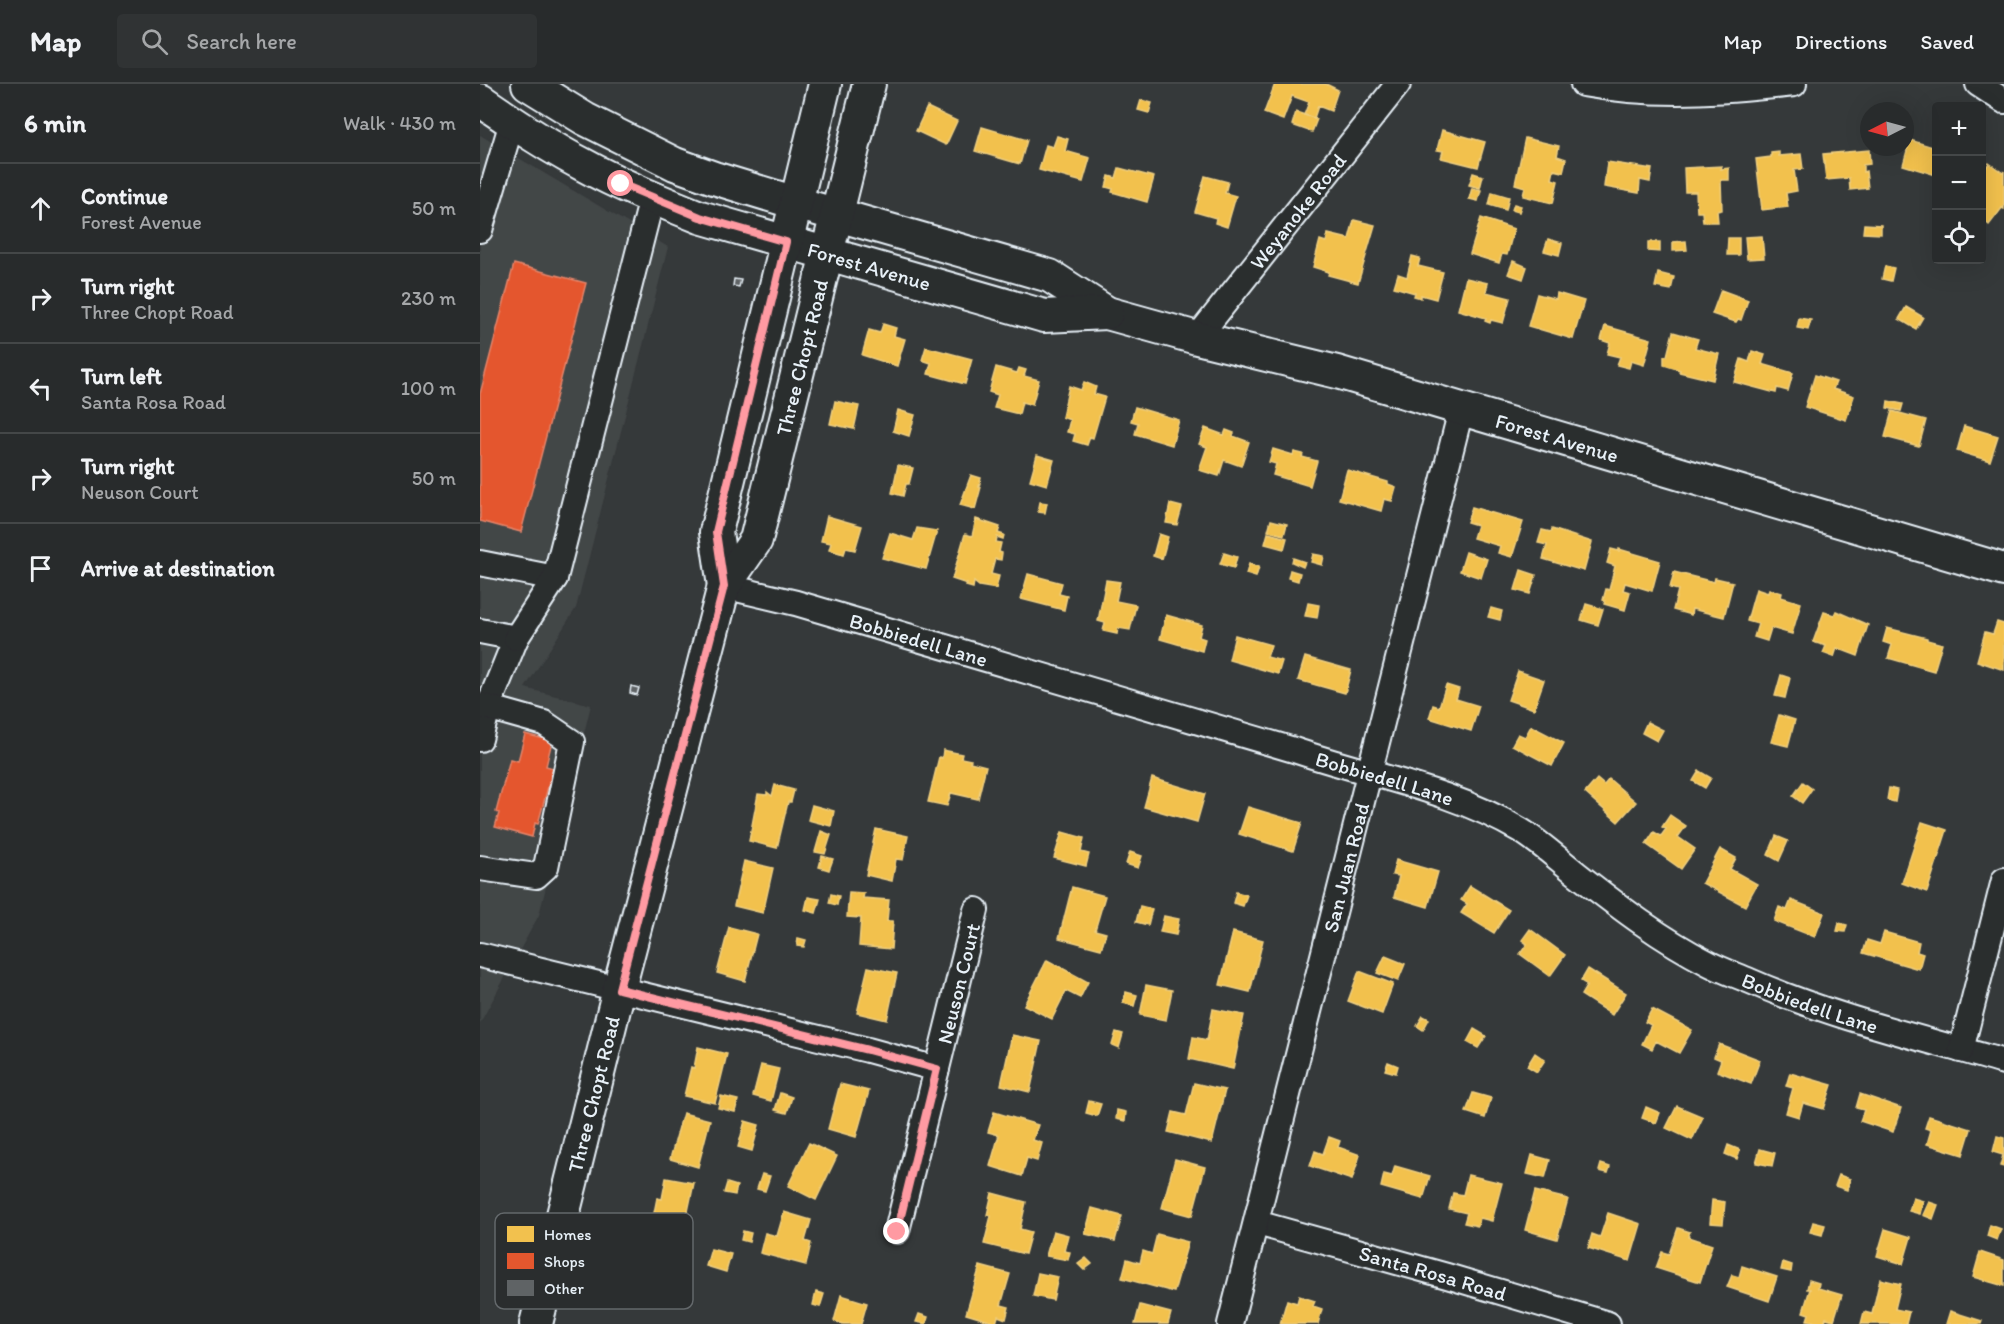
<!DOCTYPE html>
<meta charset="utf-8">
<style>
:root{--surface:#282b2c;--page:#303334;--text:#f1f3f6;--muted:#a5a7a9;--line:#444748}
body{margin:0;font-family:Itim,sans-serif;background:var(--page);color:var(--text)}
.controls{position:absolute;right:18px;top:18px;display:grid;overflow:hidden;border-radius:6px;box-shadow:0 6px 24px #0002}
.controls button{width:54px;height:54px;display:grid;place-items:center;padding:0;border:0;border-bottom:2px solid var(--line);background:var(--surface);color:var(--text);font:30px sans-serif}
.compass{position:absolute;left:1380px;top:18px;width:54px;height:54px;border-radius:50%;background:var(--surface);box-shadow:0 6px 24px #0002;rotate:264deg}
.stop{position:absolute;width:18px;height:18px;margin:-14px;border:4px solid #ff9aa2;border-radius:50%;background:#fff}
.stop.end{background:#ff9aa2;border-color:#fff;box-shadow:0 2px 6px #0008}
.list{margin:0;padding:0;list-style:none}
h2{display:flex;justify-content:space-between;align-items:center;height:78px;margin:0;padding:0 24px;font-size:26px}
h2 small{font-size:20px;font-weight:400;color:var(--muted)}
.list li{display:grid;grid-template-columns:39px 1fr auto;gap:18px;align-items:center;box-sizing:border-box;height:90px;padding:0 24px;border-top:2px solid var(--line)}
.list b{display:block;font-size:22px;white-space:nowrap}
.list p{margin:0;font-size:20px;white-space:nowrap;color:var(--muted)}
.list em{font-size:20px;font-style:normal;color:var(--muted)}
.icon{flex:none;width:33px;height:33px;fill:none;stroke:currentColor;stroke-width:2;stroke-linecap:round;stroke-linejoin:round}
.map{position:relative;flex:none;width:1524px;height:1240px;overflow:hidden}
header{display:flex;align-items:center;gap:36px;box-sizing:border-box;height:84px;padding:0 30px;background:var(--surface);border-bottom:2px solid var(--line)}
header strong{font-size:28px}
nav{display:flex;gap:33px;margin-inline-start:auto;font-size:21px}
.search{width:420px;height:54px;background:var(--page);display:flex;align-items:center;gap:15px;box-sizing:border-box;padding:0 21px;border-radius:6px;color:var(--muted);font-size:22px}
main{display:flex}
aside{flex:1;background:var(--surface)}
.map>svg:first-child{display:block}
.built{fill:#424647}
.homes{fill:#f2c14e;stroke:#efcf81;stroke-width:1.5}
.shops{fill:#e4572e;stroke:#e5856b;stroke-width:1.5}
.building{fill:#5f6365;stroke:#e8f1f8;stroke-width:1.5}
.lines{fill:none;stroke-linecap:round;stroke-linejoin:round}
.minor-casing{stroke:#e8f1f8;stroke-width:28}
.major-casing{stroke:#e8f1f8;stroke-width:36}
.minor{stroke:#2a2d2e;stroke-width:24}
.major{stroke:#2a2d2e;stroke-width:32}
.route{stroke:#ff9aa2;stroke-width:8}
.labels{text-anchor:middle;dominant-baseline:central;stroke-width:6;stroke-linejoin:round;paint-order:stroke}
.street-label{font-size:21px;fill:#e8f1f8;stroke:#2a2d2e}
.key{fill:#2a2d2e;stroke:#63686b;stroke-width:1.5}
.key-label{font-size:16px;fill:#e8f1f8}
</style>
<header>
<strong>Map</strong>
<div class="search"><svg class="icon" aria-label="search" viewBox="0 0 24 24"><circle cx="10" cy="10" r="6"/><path d="M15 15l6 6"/></svg>Search here</div>
<nav><a>Map</a><a>Directions</a><a>Saved</a></nav>
</header>
<main>
<aside>
<h2>6 min<small>Walk · 430 m</small></h2>
<ul class="list">
<li><svg class="icon" aria-label="ahead" viewBox="0 0 24 24"><path d="M12 20V5M6 11l6-6 6 6"/></svg><div><b>Continue</b><p>Forest Avenue</p></div><em>50 m</em></li>
<li><svg class="icon" aria-label="right" viewBox="0 0 24 24"><path d="M7 20v-9h11M14 6l5 5-5 5"/></svg><div><b>Turn right</b><p>Three Chopt Road</p></div><em>230 m</em></li>
<li><svg class="icon" aria-label="left" viewBox="0 0 24 24"><path d="M17 20v-9H6M10 6l-5 5 5 5"/></svg><div><b>Turn left</b><p>Santa Rosa Road</p></div><em>100 m</em></li>
<li><svg class="icon" aria-label="right" viewBox="0 0 24 24"><path d="M7 20v-9h11M14 6l5 5-5 5"/></svg><div><b>Turn right</b><p>Neuson Court</p></div><em>50 m</em></li>
<li><svg class="icon" aria-label="arrive" viewBox="0 0 24 24"><path d="M6 21V4h12l-3 4 3 4H6"/></svg><div><b>Arrive at destination</b></div></li>
</ul>
</aside>
<div class="map">
<svg width="1524" height="1240" viewBox="0 0 1524 1240">
<rect width="100%" height="100%" fill="#35393a"/>
<filter id="ink" filterUnits="userSpaceOnUse"><feTurbulence type="fractalNoise" baseFrequency=".0167" numOctaves="2"/><feDisplacementMap in="SourceGraphic" scale="12" xChannelSelector="R" yChannelSelector="G"/><feConvolveMatrix kernelMatrix="1 2 1 2 8 2 1 2 1" color-interpolation-filters="sRGB"/></filter>
<g filter="url(#ink)">
<path class="built" d="M0 51 188 163 96 524 45 604 111 621 59 831 0 939Z"/>
<path class="homes" d="M795 0H846L858 6 851 27 838 22 834 34 824 31 829 18 812 12 803 36 784 29Z
M661 16 672 19 669 29 658 26Z
M447 23 477 37 466 61 436 47Z
M816 28 837 35 832 48 812 41Z
M502 43 547 56 540 80 495 67Z
M962 46 1005 58 998 83 961 74 963 67 957 66Z
M577 52 588 55 585 67 610 74 603 98 559 86 566 61 573 63Z
M1045 54 1079 62 1077 72 1086 75 1083 88 1074 86 1072 95 1078 97 1073 119 1043 112 1045 103 1035 100Z
M1430 56 1456 64V91L1423 81Z
M1389 66 1390 80 1383 81V88L1386 87 1388 104 1370 106 1369 94 1346 96 1343 70Z
M1299 68V72L1321 70 1323 85 1314 86 1317 107 1306 109 1308 123 1282 126 1276 75 1291 73V69Z
M1127 78 1172 85 1170 98 1160 96 1159 109 1124 103Z
M1509 79 1523 89 1524 87V125L1522 124 1509 141 1502 135V89Z
M1242 82 1241 85 1249 84V96H1241L1242 126 1237 127 1238 138H1223L1222 128H1217L1216 108H1205L1204 84Z
M639 84 674 93 667 118 632 108 633 105 626 103 629 92 636 94Z
M993 89 1003 92 1000 104 989 101Z
M725 92 748 98 745 109 756 112 747 143 735 139 736 134 715 128Z
M992 104 1001 106 998 117 989 115Z
M1012 108 1029 113 1026 126 1009 121Z
M1034 120 1041 122 1039 128 1032 126Z
M1001 134 1034 145 1027 171 1022 170 1019 179 990 170Z
M874 136 895 141 878 199 848 191 849 188 833 183 840 156 846 158 848 150 869 155Z
M1384 140 1401 141V150L1383 149Z
M1282 152 1284 174 1267 175 1265 153Z
M1248 154H1259V171H1247Z
M1068 155 1082 159 1079 171 1064 167Z
M1206 157 1207 166 1193 167V158Z
M1168 158H1180V168L1168 167Z
M932 172 940 174 938 182 963 188 956 215 941 211V214L934 212 935 209 914 203 918 190 927 193Z
M1033 177 1047 183 1043 195 1028 190Z
M1405 182 1414 184 1411 197 1402 195Z
M1178 189 1194 193 1191 206 1175 203Z
M986 194 1008 199 1006 208 1030 214 1023 239 1011 236 1010 239 1005 237 1006 234 978 226Z
M1241 206 1268 216 1261 236 1258 235 1256 238 1232 230Z
M1077 209 1104 217 1093 255 1048 242 1057 210 1076 215Z
M1426 223 1443 233 1436 245 1419 235Z
M1319 234 1331 236 1328 246 1317 244Z
M403 240 416 244 414 252 425 255 417 282 382 271 389 246 400 249Z
M1125 242 1171 255 1164 281 1151 277 1149 284 1137 281 1140 273 1127 270 1130 259 1121 256Z
M1193 248 1218 255 1215 264 1239 270 1233 296 1199 288 1200 286 1184 281V272H1187Z
M446 263 492 275 485 300 448 290 451 279 442 276Z
M1272 267 1285 271 1282 280 1313 289 1308 307 1297 304 1296 309 1254 298 1261 275 1269 278Z
M516 283 537 289 539 284 546 286 544 292 559 296 552 321 542 318 539 330 514 324 518 311 509 308Z
M1335 291 1356 298 1353 305 1374 312 1366 336 1325 323Z
M604 298 616 303 614 310 625 313 613 354 610 353 607 361 593 357 595 350 587 348 590 336 582 333 589 302 601 306Z
M355 317 379 322 374 345 350 340Z
M1408 317 1423 320 1421 327 1407 324Z
M655 323 699 336 692 361 655 350 658 339 651 337Z
M418 326 435 331 429 352 413 347Z
M1412 327 1446 336 1439 362 1405 353Z
M1484 342 1518 352 1510 377 1477 367Z
M725 344 744 351 746 346 754 349 753 352 769 358 761 382 744 376 739 392 719 386 727 363 719 360Z
M793 365 813 371 814 368 823 370 822 373 837 377 830 402 793 391 796 380 789 378Z
M557 371 574 376 567 401 550 396Z
M418 381 433 384 429 400H426L423 412 412 409Z
M867 386 908 398V400L916 403 912 417 904 415 901 427 859 415Z
M491 391 501 394 499 403H501L495 425 480 421Z
M560 418 567 419 565 429 558 428Z
M690 420 702 423 697 441 686 439Z
M992 423 1043 438 1032 473 1018 469 1020 462 993 454 997 441 987 438Z
M347 432 382 442 375 466 366 464 364 470 349 466 351 459 341 457Z
M496 435 520 443 518 449 524 451 523 455 517 453 516 458 521 459 519 468 522 469 521 476 515 475 511 490 519 492 516 505 499 502 494 498 493 504 486 502 487 500 472 495 485 450 492 452Z
M791 436 807 440 804 451 788 447Z
M437 444 457 447 446 485 402 474 410 449 433 456Z
M1072 445 1112 458 1104 487 1063 475 1067 461 1058 459 1062 446 1071 448Z
M788 449 807 454 804 465 785 460Z
M679 450 688 453 682 475 673 472Z
M1131 465 1139 467V465L1180 477 1172 507 1145 499 1143 506 1150 508 1145 526 1124 520 1125 517 1123 516 1126 505 1129 506 1135 482 1127 479Z
M986 468 1007 475 1001 494 980 487Z
M744 469 757 473 754 484 740 480Z
M833 470 844 472 842 481 831 478Z
M813 474 825 478 823 483 812 478Z
M769 480 779 483 776 493 766 490Z
M810 486 820 489 818 497 808 494Z
M1041 486 1056 491 1050 510 1035 506Z
M1194 488 1234 498 1235 494 1253 498 1244 533 1212 525 1211 531 1193 526 1198 506 1190 504Z
M548 490 582 499 579 510 587 512 584 526 541 515Z
M626 496 640 498 636 517 656 521 650 546 638 544 637 550 623 547 625 539 618 537Z
M1276 505 1288 509 1289 505 1302 509 1301 513 1321 519 1312 550 1291 544 1287 557 1274 553 1278 540 1267 537Z
M828 519 839 521 837 534 825 532Z
M1106 520 1123 525 1118 541 1101 536Z
M1011 524 1022 527 1020 536 1008 533Z
M1356 527 1388 541 1378 572 1357 564 1354 573 1343 569 1346 562 1333 558 1344 528 1354 531Z
M686 531 722 541 719 553 725 555 722 567 680 555Z
M1517 538 1524 540V586L1497 577 1505 548 1513 550Z
M1407 544 1447 554V556L1462 560 1454 587 1408 574 1412 561 1403 558Z
M755 551 791 561 787 573 802 577 798 590 749 576Z
M825 573 871 586 865 609 818 596Z
M1038 587 1064 596 1054 625 1028 616Z
M1301 591 1310 594 1305 614 1295 612Z
M966 601 979 605 976 615 999 622 991 647 949 634 953 621 959 623Z
M1299 631 1315 636 1308 662 1291 658Z
M1167 638 1183 646 1177 657 1162 649Z
M1051 642 1084 659 1072 682 1032 661 1038 650 1045 653Z
M463 666 482 670 481 674 491 676 490 678 506 682 498 715 471 709 467 722 448 718 459 673 462 674Z
M1219 687 1231 694 1225 704 1213 697Z
M672 694 725 710 717 738 664 723Z
M1117 695 1124 701 1129 695 1156 718 1138 738 1105 709Z
M1323 698 1332 705 1322 719 1313 712Z
M295 701 314 706 311 718H308L297 764 269 757 278 710 287 711V708L292 712Z
M1409 704 1417 706 1415 718 1407 716Z
M332 721 354 727 351 742 328 736Z
M768 723 822 739 813 767 759 750Z
M1190 731 1206 742 1198 753 1215 765 1201 785 1166 760 1174 748 1181 752 1186 745 1182 743Z
M1442 738 1467 746 1447 808 1422 799Z
M396 745 428 752 423 776 416 775 412 797 386 791Z
M341 747 351 751 345 770 335 768Z
M582 748 604 754 601 768 609 770 606 782 574 774Z
M1296 752 1308 757 1299 777 1288 771Z
M1240 765 1256 774 1250 785 1277 800 1265 822 1222 799Z
M650 768 662 772 658 784 646 780Z
M342 772 353 775 349 786 339 783Z
M916 776 958 788 948 823 914 813 919 792 912 791Z
M264 777 293 784 283 829 254 822Z
M990 802 1029 826 1014 849 981 829 987 820 981 816Z
M592 803 625 812 615 846 626 849 621 865 579 854Z
M369 808 384 809 383 814 409 816 407 837H413L411 865 379 862 381 834 367 833Z
M756 808 767 811 763 822 753 819Z
M351 810 359 812 357 821 349 819Z
M328 813 340 815 336 829 325 826Z
M1311 816 1344 829 1335 853 1294 837 1299 823 1307 826Z
M660 822 672 825 668 841 656 838Z
M684 832 699 835 696 851 680 848Z
M1359 839 1367 841 1365 848 1357 847Z
M249 843 277 850 265 897 237 889Z
M1050 845 1085 871 1070 892 1040 870 1047 860 1042 856Z
M753 848 783 856 770 908 740 901Z
M1404 848 1439 858 1437 868 1443 870 1439 885 1383 869 1387 856 1400 860Z
M318 854 326 856 324 863 317 862Z
M905 872 925 880 918 897 897 889Z
M567 876 608 898 600 914 586 907 572 935 544 921Z
M388 883 417 889 407 936 377 929Z
M1108 885 1146 909 1132 931 1101 911 1107 901 1101 897Z
M879 887 913 900 902 930 868 917Z
M666 901 692 906 686 936 660 931Z
M646 908 657 911 654 922 643 919Z
M733 925 764 931 753 985 709 975 713 953 727 956Z
M1172 925 1212 946 1199 969 1176 957 1172 965 1162 960 1171 941 1165 938Z
M943 932 949 935 943 946 937 942Z
M994 945 1006 952 998 964 987 958Z
M636 948 643 950 639 964 632 961Z
M532 951 561 957 550 1008 521 1001Z
M1239 960 1280 976 1271 1000 1237 987 1241 976 1234 973Z
M218 963 247 970 235 1019 204 1012 211 983 214 984Z
M1055 969 1065 976 1057 988 1047 982Z
M908 978 918 982 916 989 905 986Z
M281 981 299 985 291 1017 273 1012Z
M1310 989 1352 1001 1344 1025 1323 1019 1319 1033 1306 1029 1313 1004 1306 1002Z
M714 999 745 1006 732 1059 688 1048 693 1028 706 1031Z
M360 1000 389 1007 376 1053 348 1045Z
M300 1009 312 1013 307 1029 295 1026Z
M993 1009 1011 1014 1005 1034 986 1028Z
M1380 1010 1421 1024 1413 1048 1380 1037 1384 1026 1376 1024Z
M241 1012 258 1016 255 1028 238 1024Z
M609 1017 621 1020 617 1032 606 1029Z
M1197 1022 1223 1033 1212 1056 1186 1044Z
M1166 1023 1180 1029 1176 1039 1162 1034Z
M637 1026 646 1028 645 1037 636 1035Z
M514 1028 558 1041 553 1056 562 1059 557 1077 547 1074 542 1092 510 1082 519 1051 508 1048Z
M203 1029 230 1036 218 1083 190 1075Z
M1449 1032 1491 1045 1483 1071 1447 1060 1451 1046 1445 1044Z
M265 1037 279 1041 272 1067 258 1063Z
M1517 1052 1524 1054V1083L1520 1082 1523 1071 1513 1068Z
M849 1053 860 1057 858 1063 880 1071 872 1096 830 1082 835 1067 843 1070Z
M329 1059 357 1072 336 1116 308 1102Z
M1248 1061 1260 1066 1257 1075 1245 1070Z
M1280 1065 1295 1069 1292 1082 1276 1079Z
M1052 1071 1070 1076 1065 1094 1047 1090Z
M695 1075 725 1083 712 1132 682 1124Z
M1121 1080 1130 1083 1128 1089 1119 1087Z
M915 1082 950 1092 943 1115 901 1103 904 1090 912 1092Z
M282 1090 290 1092 285 1107 277 1105Z
M988 1091 1022 1099 1012 1137 1000 1134 998 1142 984 1139 987 1129 969 1125 973 1109 983 1111Z
M1359 1091 1370 1095 1367 1106 1355 1102Z
M186 1094 214 1099 204 1146 172 1139 177 1114 182 1115Z
M247 1099 257 1102 255 1111 244 1109Z
M1055 1107 1088 1115 1077 1155 1045 1146Z
M512 1109 546 1118 540 1145 551 1148 545 1170 504 1160 511 1132 507 1131Z
M1433 1114 1443 1117 1440 1130 1429 1127Z
M1232 1116 1245 1118 1243 1140 1230 1139Z
M1449 1118 1458 1121 1453 1135 1443 1131Z
M612 1124 642 1132 635 1157 605 1150Z
M304 1128 331 1136 325 1157 331 1159 326 1181 280 1169 285 1149 297 1152Z
M1128 1129 1161 1140 1150 1177 1108 1164 1112 1150 1120 1153Z
M1333 1138 1345 1141 1342 1151 1330 1148Z
M1510 1141 1521 1145 1517 1156 1507 1152Z
M1198 1144 1210 1148 1208 1153 1232 1161 1220 1198 1176 1184 1182 1168 1189 1170Z
M1405 1145 1431 1153 1423 1180 1397 1172Z
M263 1147 271 1149 269 1158 261 1156Z
M573 1147 588 1151 584 1167 590 1168 588 1176 566 1172Z
M677 1150 708 1158 694 1208 642 1194 647 1175 660 1179 663 1167 672 1170Z
M231 1165 251 1170 246 1188 226 1182Z
M1500 1168 1524 1176V1202L1493 1193Z
M606 1174 612 1180 604 1186 598 1180Z
M1303 1178 1312 1181 1311 1188 1301 1186Z
M500 1182 530 1190 521 1221 529 1223 526 1235 518 1232 516 1239 486 1230Z
M1262 1182 1297 1193 1289 1217 1247 1203 1252 1191 1259 1193Z
M558 1189 578 1193 573 1216 553 1212Z
M1400 1195 1421 1200 1415 1225 1429 1228 1426 1240H1381L1384 1228 1392 1230Z
M1329 1196 1339 1199 1338 1204 1362 1211 1354 1236 1346 1234 1344 1240 1327 1236 1329 1230 1323 1228 1330 1205H1327Z
M336 1208 344 1210 340 1223 333 1221Z
M361 1211 387 1219 381 1240H363L354 1237Z
M819 1212 835 1217 833 1222 842 1225 838 1240H800L807 1216 817 1219Z
M660 1221 691 1229 688 1240H655Z
M1470 1227 1502 1237 1501 1240H1466Z
M439 1230 448 1233 446 1240 436 1238Z"/>
<path class="shops" d="M34 180 106 199 41 448 0 437V310Z
M45 650 72 657 66 682 73 684 58 740 55 739 52 753 15 743 19 729 16 728 30 675 38 677Z"/>
<path class="building" d="M254 195 261 196 259 203 253 202Z
M151 602 159 604 157 611 150 609Z"/>
<g class="lines">
<g class="minor-casing">
<g id="minor">
<path d="M1103 0C1174 13 1244 8 1314 0"/>
<path d="M1498 0 1524 17"/>
<path d="M0 146 32 38"/>
<path id="s1" d="M717 254 918 0"/>
<path d="M0 479 75 494"/>
<path id="s2" d="M244 502 316 519 814 666C890 692 971 705 1040 746 1060 758 1079 776 1097 790 1139 823 1181 855 1228 879 1241 886 1256 891 1270 897 1352 933 1438 953 1524 978"/>
<path d="M0 547 36 554 8 623 0 655"/>
<path d="M36 554 75 494 172 114"/>
<path d="M0 621 64 639 92 658 66 783 56 792 0 784"/>
<path d="M0 871 388 966 457 985"/>
<path d="M1481 966 1524 796"/>
<path id="s3" d="M777 1139 967 1192 1128 1240"/>
<path id="s4" d="M417 1147 496 826"/>
<path id="s5" d="M750 1240 981 326"/>
</g>
</g>
<g class="major-casing">
<g id="major">
<path id="s6" d="M48 0 105 35 195 80 234 94 316 119 570 192 627 229 717 254 857 288 1524 486"/>
<path id="s7" d="M0 16C33 39 66 61 102 80 140 101 180 117 220 133L564 232 627 229"/>
<path d="M244 502 236 448 345 0"/>
<path id="s8" d="M56 1240 139 905 244 502 276 456 389 0"/>
</g>
</g>
<use href="#minor" class="minor"/>
<use href="#major" class="major"/>
</g>
</g>
<g class="lines" filter="url(#ink)">
<path class="route" d="M141 100 220 133 306 158 236 448 244 502 139 905 388 966 457 985 417 1148"/>
</g>
<g class="labels">
<g class="street-label">
<text stroke="none"><textPath href="#s1" startOffset="162">Weyanoke Road</textPath></text>
<text stroke="none"><textPath href="#s7" startOffset="426">Forest Avenue</textPath></text>
<text stroke="none"><textPath href="#s8" startOffset="1006">Three Chopt Road</textPath></text>
<text stroke="none"><textPath href="#s6" startOffset="1094">Forest Avenue</textPath></text>
<text stroke="none"><textPath href="#s2" startOffset="202">Bobbiedell Lane</textPath></text>
<text stroke="none"><textPath href="#s2" startOffset="688">Bobbiedell Lane</textPath></text>
<text stroke="none"><textPath href="#s5" startOffset="471">San Juan Road</textPath></text>
<text stroke="none"><textPath href="#s4" startOffset="255">Neuson Court</textPath></text>
<text stroke="none"><textPath href="#s2" startOffset="1174">Bobbiedell Lane</textPath></text>
<text stroke="none"><textPath href="#s8" startOffset="237">Three Chopt Road</textPath></text>
<text stroke="none"><textPath href="#s3" startOffset="183">Santa Rosa Road</textPath></text>
</g>
</g>
<rect x="15" y="1129" width="198" height="96" rx="9" class="key"/>
<rect x="27" y="1142" width="27" height="16" fill="#f2c14e"/>
<rect x="27" y="1169" width="27" height="16" fill="#e4572e"/>
<rect x="27" y="1196" width="27" height="16" fill="#5f6365"/>
<g class="key-label">
<text x="64" y="1156">Homes</text>
<text x="64" y="1183">Shops</text>
<text x="64" y="1210">Other</text>
</g>
</svg>
<div class="controls">
<button>+</button>
<button>−</button>
<button><svg class="icon" aria-label="locate" viewBox="0 0 24 24"><circle cx="12" cy="12" r="6"/><path d="M12 2v4M12 18v4M2 12h4M18 12h4"/></svg></button>
</div>
<svg class="compass" viewBox="-18 -18 36 36"><path d="M0-13l5 13h-10z" fill="#e53935"/><path d="M0 13l5-13h-10z" fill="#a5a7a9"/></svg>
<div class="stop" style="left:141px;top:100px"></div>
<div class="stop end" style="left:417px;top:1148px"></div>
</div>
</main>
